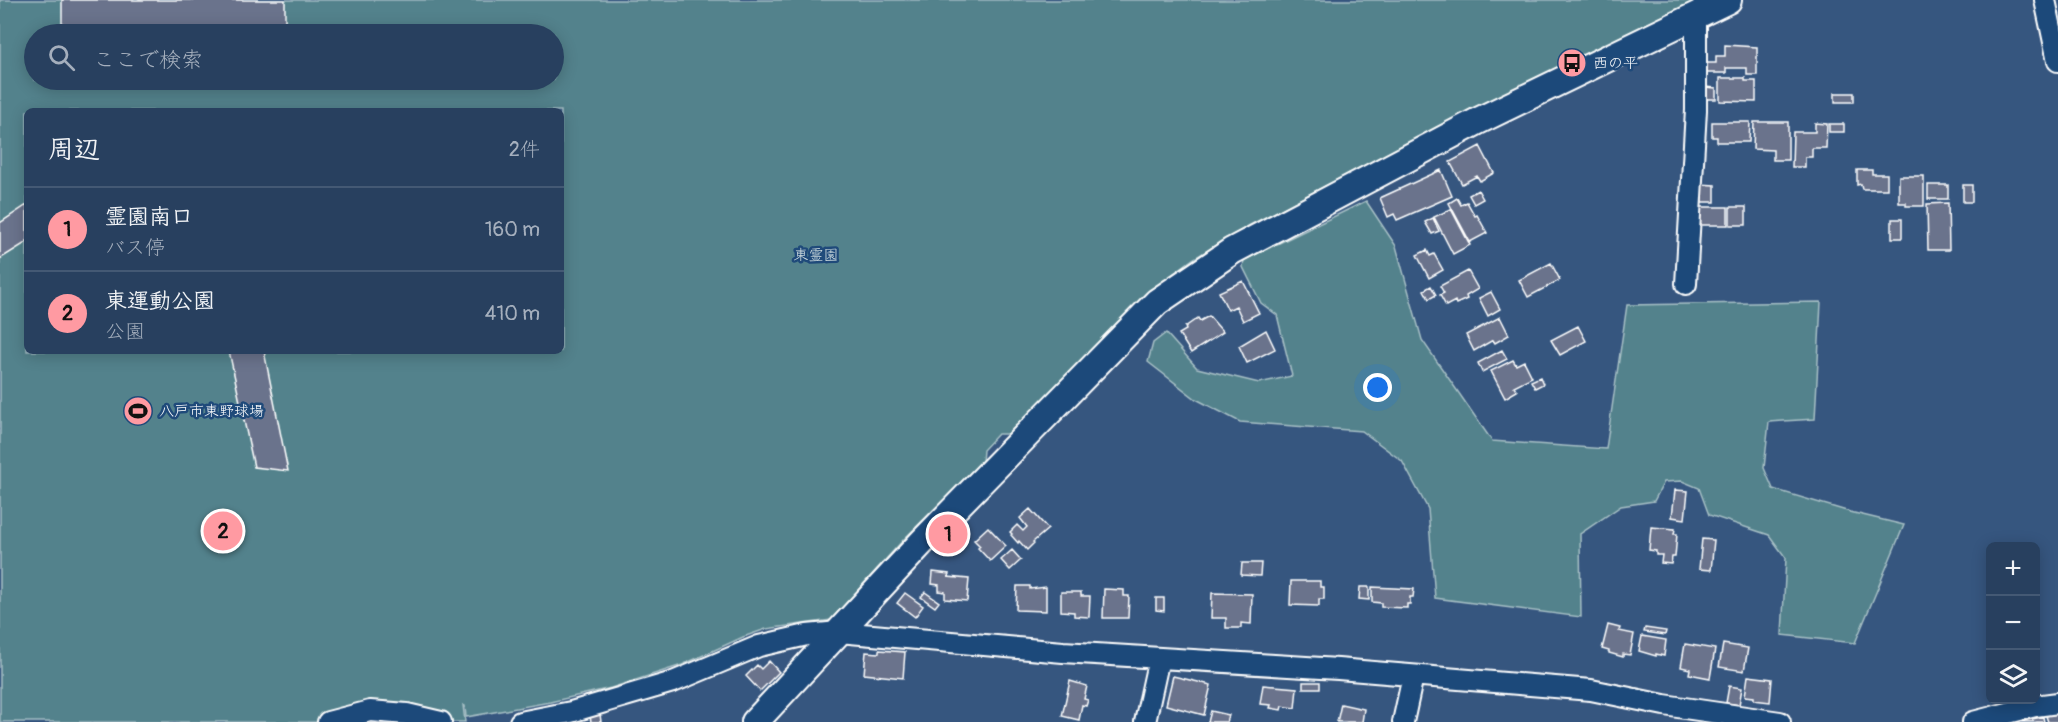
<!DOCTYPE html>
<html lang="ja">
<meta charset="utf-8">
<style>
:root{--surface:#28405f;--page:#304765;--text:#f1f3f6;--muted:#a5afbd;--line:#445974;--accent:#ff9aa2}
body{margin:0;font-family:Pangolin,"Klee One",sans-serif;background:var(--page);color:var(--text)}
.controls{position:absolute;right:18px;bottom:18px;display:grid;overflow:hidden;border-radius:9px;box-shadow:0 3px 15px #0003}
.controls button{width:54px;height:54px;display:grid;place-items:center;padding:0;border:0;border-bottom:2px solid var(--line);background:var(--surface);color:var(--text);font:30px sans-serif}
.you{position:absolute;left:1378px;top:388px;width:21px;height:21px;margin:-15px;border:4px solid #fff;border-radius:50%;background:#1a73e8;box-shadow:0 0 0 9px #1a73e833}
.badge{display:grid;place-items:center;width:39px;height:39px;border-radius:50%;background:var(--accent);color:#111;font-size:20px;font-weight:700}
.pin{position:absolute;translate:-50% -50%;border:3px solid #fff;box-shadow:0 2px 6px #0006}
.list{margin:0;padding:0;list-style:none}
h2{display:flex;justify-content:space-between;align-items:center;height:78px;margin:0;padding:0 24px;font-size:26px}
h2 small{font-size:20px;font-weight:400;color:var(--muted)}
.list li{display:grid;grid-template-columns:39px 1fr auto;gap:18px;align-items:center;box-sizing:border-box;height:84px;padding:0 24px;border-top:2px solid var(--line)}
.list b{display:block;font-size:22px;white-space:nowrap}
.list p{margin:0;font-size:20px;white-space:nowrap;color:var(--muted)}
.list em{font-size:20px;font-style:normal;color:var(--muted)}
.icon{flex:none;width:33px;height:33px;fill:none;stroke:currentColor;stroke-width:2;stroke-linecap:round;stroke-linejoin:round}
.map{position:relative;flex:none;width:2058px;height:722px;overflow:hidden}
.search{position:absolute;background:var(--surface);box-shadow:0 3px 15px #0003;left:24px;top:24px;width:540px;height:66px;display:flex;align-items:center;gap:15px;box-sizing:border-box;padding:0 21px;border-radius:33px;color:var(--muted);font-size:22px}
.panel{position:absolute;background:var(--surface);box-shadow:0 3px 15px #0003;left:24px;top:108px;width:540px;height:246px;border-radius:9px}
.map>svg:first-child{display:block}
.green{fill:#52828c;stroke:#a8c0c6;stroke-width:1.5;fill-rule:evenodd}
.building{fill:#6b738c;stroke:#fff;stroke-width:1.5}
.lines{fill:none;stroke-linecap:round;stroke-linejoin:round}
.minor-casing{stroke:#fff;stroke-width:24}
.tertiary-casing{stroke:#fff;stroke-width:30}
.minor{stroke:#1f4a7a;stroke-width:20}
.tertiary{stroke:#1f4a7a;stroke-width:26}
.labels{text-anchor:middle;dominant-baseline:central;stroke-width:5;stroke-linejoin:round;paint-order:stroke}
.poi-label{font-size:15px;fill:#fff;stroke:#1f4a7a;text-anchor:start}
.park-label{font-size:15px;fill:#d4e0e2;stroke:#1f4a7a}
</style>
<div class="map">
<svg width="2058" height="722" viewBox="0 0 2058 722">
<rect width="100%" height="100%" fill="#36567f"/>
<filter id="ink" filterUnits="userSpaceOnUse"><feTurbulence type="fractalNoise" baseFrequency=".0167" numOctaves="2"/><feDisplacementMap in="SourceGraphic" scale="12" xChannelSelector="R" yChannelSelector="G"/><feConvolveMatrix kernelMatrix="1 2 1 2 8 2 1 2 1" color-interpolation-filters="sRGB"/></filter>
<g filter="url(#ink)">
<path class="green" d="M0 0H1697L1475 108 1250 225 1193 259 1159 284 1130 310 1009 434H998L983 450 982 462 904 539 831 620 766 629 743 637 682 665 611 688 550 702 466 717 465 706 463 705 465 722H441L407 714 328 722H0ZM34 34H554V80H34ZM27 111H561V351H27Z
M1366 201 1396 246 1422 340 1492 441 1606 449 1627 305 1821 302 1815 419 1769 422 1764 468 1773 489 1850 512 1904 525 1855 643 1782 635 1786 558 1769 535 1709 515 1699 488 1682 481 1664 482 1654 501 1621 506 1580 534 1581 617 1435 598 1428 509 1402 461 1362 431 1240 422 1196 399 1148 362 1153 343 1166 333 1197 368 1259 383 1292 376 1277 315 1261 303 1243 267 1244 260Z"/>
<path class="building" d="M62 0H285V34H62Z
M1725 45 1757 47V75H1747V68H1726V73H1705L1706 63H1716V56H1725Z
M1720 78H1745V81H1756V102L1720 101Z
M1705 87 1716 88V99H1705Z
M1835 93H1854V102H1835Z
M1712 122H1750L1749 142H1717V137H1712Z
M1754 122H1788V160H1773V150L1753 149Z
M1815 123 1827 124 1826 148H1812V157H1805V167H1792L1793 132H1815Z
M1829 124H1844V132H1829Z
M1480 146 1494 173 1480 181 1477 176 1462 184 1450 162Z
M1441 170 1452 196 1397 220 1394 214 1388 217 1380 198Z
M1857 170H1872V174H1887V189H1862L1861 184 1857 185Z
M1899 176H1924V206H1906V203H1899Z
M1698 184 1715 185V202H1698Z
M1928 185H1948V199H1928Z
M1963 185H1972V202H1963Z
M1478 190 1483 199 1474 204 1469 195Z
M1457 198 1461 205 1467 202 1475 216 1477 215 1487 233 1470 242 1449 203Z
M1948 203 1949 250H1928L1927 204Z
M27 205V242L0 259V223Z
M1699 207H1728V225H1699Z
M1730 207H1746V225H1730Z
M1451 209 1470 245 1453 254 1434 217Z
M1433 218 1439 231 1432 234 1425 222Z
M1892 219H1902V238H1892Z
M1427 250 1430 256 1434 254 1443 270 1429 278 1417 255Z
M1551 263 1560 280 1528 297 1519 280Z
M1468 271 1478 289 1466 296 1467 299 1456 304 1455 301 1446 306 1440 295 1444 293 1440 286Z
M1243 281 1259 313 1243 321 1236 306 1228 310 1219 292Z
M1431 286 1436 295 1429 299 1424 290Z
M1491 292 1500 309 1488 316 1479 298Z
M1209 316 1223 332 1191 353 1179 334 1186 330 1185 327 1198 318 1200 321Z
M1500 317 1509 335 1495 343 1493 340 1474 351 1466 335Z
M1578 326 1586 341 1560 355 1551 340Z
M1266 330 1275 349 1247 363 1239 346Z
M1502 350 1507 359 1482 372 1478 363Z
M229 351H264L288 471 254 467Z
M1513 360 1516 365 1524 361 1532 377 1514 386 1517 391 1505 398 1491 371Z
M1540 377 1543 384 1535 388 1531 381Z
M1675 490 1688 491 1685 519 1672 517Z
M1030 509 1048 529 1033 542 1034 543 1027 550 1019 541 1018 543 1011 535 1012 534 1010 532 1017 525 1023 531 1027 527 1020 518Z
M988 527 1006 546 990 561 978 548 980 546 974 540Z
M1651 527 1675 529 1674 534H1677L1675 557H1672L1671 564 1661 563 1662 555H1656V551L1649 550Z
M1702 539 1714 540 1711 570 1699 569Z
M1012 550 1021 560 1010 570 1001 560Z
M1242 563H1261L1260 576 1241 575Z
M933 572 949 574 948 577 969 579 967 601 945 599V592L939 591V585L932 584Z
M1291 581H1320V587H1324V599H1319V606L1290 605Z
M1017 586H1030V589L1046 587V611L1016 610Z
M1360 587H1369V600L1359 599Z
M1372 587 1414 589 1413 597H1410V604H1407V608L1381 607V603L1372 602Z
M1104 589 1124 590V596H1129L1128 618H1103Z
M925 592 939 602 935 607 921 597Z
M1061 592H1081V596H1090L1089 617 1074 616V612L1061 611Z
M905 593 923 606 915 617 897 603Z
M1212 593 1252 594 1251 624 1241 623V628H1226V618H1211Z
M1156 598H1164V611L1156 610Z
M1608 625 1620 628 1619 631 1634 634 1630 655 1623 654V657L1609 653V651L1602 649Z
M1645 628 1666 631 1665 635 1644 632Z
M1642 636 1666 640 1664 656 1656 654V656L1639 651Z
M1685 644 1715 649 1710 678 1689 674 1690 669 1681 667Z
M1723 644 1748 648 1744 671 1719 667Z
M879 650 905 652 903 678 864 674 866 652 879 653Z
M769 661 779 672 760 691 746 676 757 665 761 669Z
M1173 676 1211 685 1204 715 1166 705Z
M1748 676 1772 679 1770 702 1754 700V697L1745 696Z
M1070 681 1087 686 1084 699 1088 700 1086 706 1082 705 1079 720 1062 716Z
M1303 682H1320V688H1303Z
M1263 685 1297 688 1295 708 1282 706 1281 710 1270 708 1271 705 1260 704Z
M1729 686 1742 688 1739 705 1726 703Z
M1341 704 1364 709 1362 722H1337Z
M1211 711 1229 715 1227 722H1208Z
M2058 713V722H2048L2046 716Z
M600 714 601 722H591L590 716Z
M2043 717 2044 722H2016Z"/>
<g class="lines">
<g class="minor-casing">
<path id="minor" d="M2045 0 2058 61
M1686 284 1696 110V16
M328 722 370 711 407 714 441 722
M520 722 571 712 673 682 759 646 807 635 839 632 1063 652 1338 669 1591 690 1664 705 1780 722
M1145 722 1159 658
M1403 722 1413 676
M1973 722 2035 706 2058 703"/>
</g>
<g class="tertiary-casing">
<path id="tertiary" d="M755 722 922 542 1157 302 1232 251 1478 121 1728 0"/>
</g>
<use href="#minor" class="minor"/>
<use href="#tertiary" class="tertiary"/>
</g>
</g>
<defs>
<g id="bus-disc" transform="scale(1.5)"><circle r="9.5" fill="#ff9aa2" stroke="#1f4a7a"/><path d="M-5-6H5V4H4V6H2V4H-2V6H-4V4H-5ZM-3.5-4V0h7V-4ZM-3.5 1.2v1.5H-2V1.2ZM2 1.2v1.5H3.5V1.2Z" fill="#111"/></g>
<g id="stadium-disc" transform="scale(1.5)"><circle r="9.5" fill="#ff9aa2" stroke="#1f4a7a"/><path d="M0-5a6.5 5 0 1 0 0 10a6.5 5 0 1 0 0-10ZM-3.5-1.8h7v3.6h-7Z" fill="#111"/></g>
</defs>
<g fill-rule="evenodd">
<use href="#bus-disc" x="1572" y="63"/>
<use href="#stadium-disc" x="138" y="411"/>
</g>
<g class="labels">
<g class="poi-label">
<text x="1593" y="63">西の平</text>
<text x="159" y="411">八戸市東野球場</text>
</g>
<g class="park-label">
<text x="816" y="255">東霊園</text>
</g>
</g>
</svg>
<div class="controls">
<button>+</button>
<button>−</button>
<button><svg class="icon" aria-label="layers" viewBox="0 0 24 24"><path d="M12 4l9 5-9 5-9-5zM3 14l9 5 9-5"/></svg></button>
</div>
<div class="you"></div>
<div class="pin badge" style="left:948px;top:534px">1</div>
<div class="pin badge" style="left:223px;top:531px">2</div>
<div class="search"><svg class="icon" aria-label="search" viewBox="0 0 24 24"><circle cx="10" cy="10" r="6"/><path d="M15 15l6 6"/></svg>ここで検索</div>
<section class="panel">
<h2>周辺<small>2件</small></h2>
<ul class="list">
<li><span class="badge">1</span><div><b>霊園南口</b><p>バス停</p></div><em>160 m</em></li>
<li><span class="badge">2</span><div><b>東運動公園</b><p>公園</p></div><em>410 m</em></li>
</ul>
</section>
</div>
